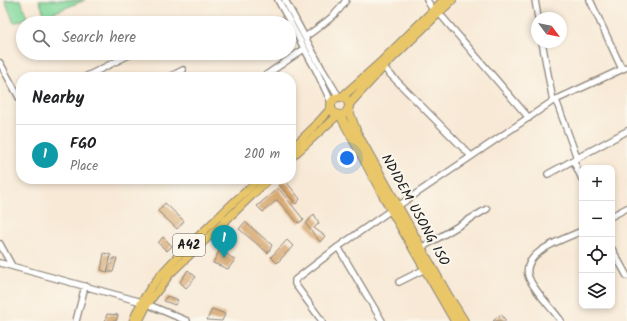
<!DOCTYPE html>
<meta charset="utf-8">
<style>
:root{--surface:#fff;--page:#f6f6f6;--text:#202124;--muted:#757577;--line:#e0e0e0;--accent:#1a73e8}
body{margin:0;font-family:Kalam,sans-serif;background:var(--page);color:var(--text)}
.controls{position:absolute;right:12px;bottom:12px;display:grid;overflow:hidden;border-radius:8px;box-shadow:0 2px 6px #0003}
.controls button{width:36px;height:36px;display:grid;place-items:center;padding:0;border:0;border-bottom:1px solid var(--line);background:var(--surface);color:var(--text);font:20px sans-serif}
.compass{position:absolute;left:531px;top:12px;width:36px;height:36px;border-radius:50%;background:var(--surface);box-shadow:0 2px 6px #0003;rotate:122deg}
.you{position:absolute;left:347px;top:158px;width:14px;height:14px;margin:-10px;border:3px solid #fff;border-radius:50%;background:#1a73e8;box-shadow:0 0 0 6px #1a73e833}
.badge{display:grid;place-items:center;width:26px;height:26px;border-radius:50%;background:var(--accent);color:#fff;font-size:13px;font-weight:700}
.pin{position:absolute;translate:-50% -33px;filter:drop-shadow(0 1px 2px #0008)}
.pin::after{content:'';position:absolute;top:21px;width:14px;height:12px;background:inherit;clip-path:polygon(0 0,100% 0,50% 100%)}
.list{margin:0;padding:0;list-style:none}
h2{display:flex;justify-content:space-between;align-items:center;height:52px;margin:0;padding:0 16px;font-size:17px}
h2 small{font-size:13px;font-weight:400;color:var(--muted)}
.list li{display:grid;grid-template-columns:26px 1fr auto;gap:12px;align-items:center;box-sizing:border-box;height:60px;padding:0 16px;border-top:1px solid var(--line)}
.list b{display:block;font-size:15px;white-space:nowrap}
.list p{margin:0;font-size:13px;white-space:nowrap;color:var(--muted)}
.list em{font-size:13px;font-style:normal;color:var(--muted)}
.icon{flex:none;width:22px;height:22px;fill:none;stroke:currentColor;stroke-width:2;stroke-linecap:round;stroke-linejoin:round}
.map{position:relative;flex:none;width:627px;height:321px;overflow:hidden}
.search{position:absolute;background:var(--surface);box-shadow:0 2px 6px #0003;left:16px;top:16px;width:280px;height:44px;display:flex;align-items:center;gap:10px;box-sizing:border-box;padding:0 14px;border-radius:22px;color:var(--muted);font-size:15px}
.panel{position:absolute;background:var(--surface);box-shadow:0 2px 6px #0003;left:16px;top:72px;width:280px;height:112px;border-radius:16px}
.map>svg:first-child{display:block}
.green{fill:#83d99c;stroke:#507a5c}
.building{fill:#d3a063}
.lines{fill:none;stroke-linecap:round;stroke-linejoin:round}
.minor-casing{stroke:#8a8279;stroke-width:8}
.major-casing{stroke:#8a8279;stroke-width:9}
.highway-casing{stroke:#8a8279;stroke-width:10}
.minor{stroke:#fff;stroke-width:5.5}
.major{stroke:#e9c769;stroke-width:7}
.highway{stroke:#e9c769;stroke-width:8}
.labels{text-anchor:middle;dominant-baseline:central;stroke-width:4;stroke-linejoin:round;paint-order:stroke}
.shield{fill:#fbf7ec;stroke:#5f5e5a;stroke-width:1}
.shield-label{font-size:13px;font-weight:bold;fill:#1c1c1c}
.street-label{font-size:14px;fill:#1c1c1c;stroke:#fbf7ec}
</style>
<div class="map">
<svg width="627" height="321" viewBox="0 0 627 321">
<rect width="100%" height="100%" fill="#fbf7ec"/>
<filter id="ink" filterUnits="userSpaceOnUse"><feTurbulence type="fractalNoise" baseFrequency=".025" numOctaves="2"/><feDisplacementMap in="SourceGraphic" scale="8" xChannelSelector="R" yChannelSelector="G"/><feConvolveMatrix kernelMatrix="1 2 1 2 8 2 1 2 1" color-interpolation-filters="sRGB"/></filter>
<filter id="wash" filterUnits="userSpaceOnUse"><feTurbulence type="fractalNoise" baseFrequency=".012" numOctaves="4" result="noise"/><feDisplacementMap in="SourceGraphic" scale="16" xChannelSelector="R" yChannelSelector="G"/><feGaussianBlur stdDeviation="0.9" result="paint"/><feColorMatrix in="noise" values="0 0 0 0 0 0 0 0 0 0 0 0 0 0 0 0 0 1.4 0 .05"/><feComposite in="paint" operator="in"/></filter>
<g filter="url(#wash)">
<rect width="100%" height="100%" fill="#f8e9d6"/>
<path class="green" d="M5 0H21L27 18 14 23Z
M39 0H85L45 16Z"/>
<g id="blocks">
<path class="building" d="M285 180 300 199 296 204 279 185Z
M278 188 304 220 298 223 277 200 263 212 257 206Z
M165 203 184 221 177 229 158 211Z
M314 214 319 223 314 228 325 236 320 242 306 224Z
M245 222 272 245 268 253 239 229Z
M163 237 172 246 167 251 158 243Z
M287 240 293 246 277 263 271 257Z
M220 249 235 260 228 269 213 263Z
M104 253 111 255 107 272 114 258H117L113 272H107L101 270Z
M188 270 196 277 186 288 180 282Z
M167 296 178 300 175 305 164 301Z
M212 309 225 314 222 321 207 320Z
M107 314 118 315 116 321H105Z
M501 314 506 321H493Z"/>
</g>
</g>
<g filter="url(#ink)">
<use href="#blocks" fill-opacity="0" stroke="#8a8279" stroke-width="1"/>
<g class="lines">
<g class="minor-casing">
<path id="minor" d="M278 0 317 72 331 102
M285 0 322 69 339 97
M427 0 433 10
M535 0 538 18
M590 0 622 69
M439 13 529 118
M305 37C320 26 336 17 346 0
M542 42 553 101
M0 63 21 101
M383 67 471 156
M85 77 133 53
M169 77 183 70
M263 77 304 49
M556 100 577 158
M573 160 582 179
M548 174 627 131
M398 206 553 101 627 67
M612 216 627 208
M0 244 12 266
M338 247 382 321
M421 248 487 209
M612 249 627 276
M0 263 142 302 187 321
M399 282 425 269
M76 321 85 286
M322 321 295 284V280L338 247 391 210
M561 321C552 308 539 296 531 282 514 254 564 239 582 231"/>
</g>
<g class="major-casing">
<path id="major" d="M291 149 313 128 331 108
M291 158 338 115
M133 321C147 282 178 256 207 228 224 211 241 195 259 179
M139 321 147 305 170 274 269 179"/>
</g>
<g class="highway-casing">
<path id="highway" d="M331 106a9 9 0 1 1 18 0a9 9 0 1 1-18 0Z
M342 97 379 64 444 0
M349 104 383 67 452 0
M348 109 357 133 447 294 464 321
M340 115 391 210 455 321"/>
</g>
<use href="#minor" class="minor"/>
<use href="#major" class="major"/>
<use href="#highway" class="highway"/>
</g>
</g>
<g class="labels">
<rect class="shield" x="173" y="234" width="32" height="22" rx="3"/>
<g class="shield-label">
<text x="189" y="245">A42</text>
</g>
<g class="street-label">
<text transform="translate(415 210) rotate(61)">NDIDEM USONG ISO</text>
</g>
</g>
</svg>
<div class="controls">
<button>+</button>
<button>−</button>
<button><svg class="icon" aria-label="locate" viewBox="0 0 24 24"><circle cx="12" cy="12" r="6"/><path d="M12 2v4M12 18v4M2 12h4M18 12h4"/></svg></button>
<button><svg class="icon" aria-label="layers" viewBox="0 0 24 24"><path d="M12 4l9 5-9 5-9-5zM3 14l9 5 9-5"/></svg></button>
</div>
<svg class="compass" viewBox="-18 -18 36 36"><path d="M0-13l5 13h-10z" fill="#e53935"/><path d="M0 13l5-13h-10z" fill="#757577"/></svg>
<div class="you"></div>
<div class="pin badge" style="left:224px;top:258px;background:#0f9aa8">1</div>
<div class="search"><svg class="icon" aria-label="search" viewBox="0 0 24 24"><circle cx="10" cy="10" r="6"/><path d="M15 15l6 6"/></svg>Search here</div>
<section class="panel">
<h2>Nearby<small></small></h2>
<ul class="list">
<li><span class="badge" style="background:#0f9aa8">1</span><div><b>FGO</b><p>Place</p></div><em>200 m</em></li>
</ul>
</section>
</div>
